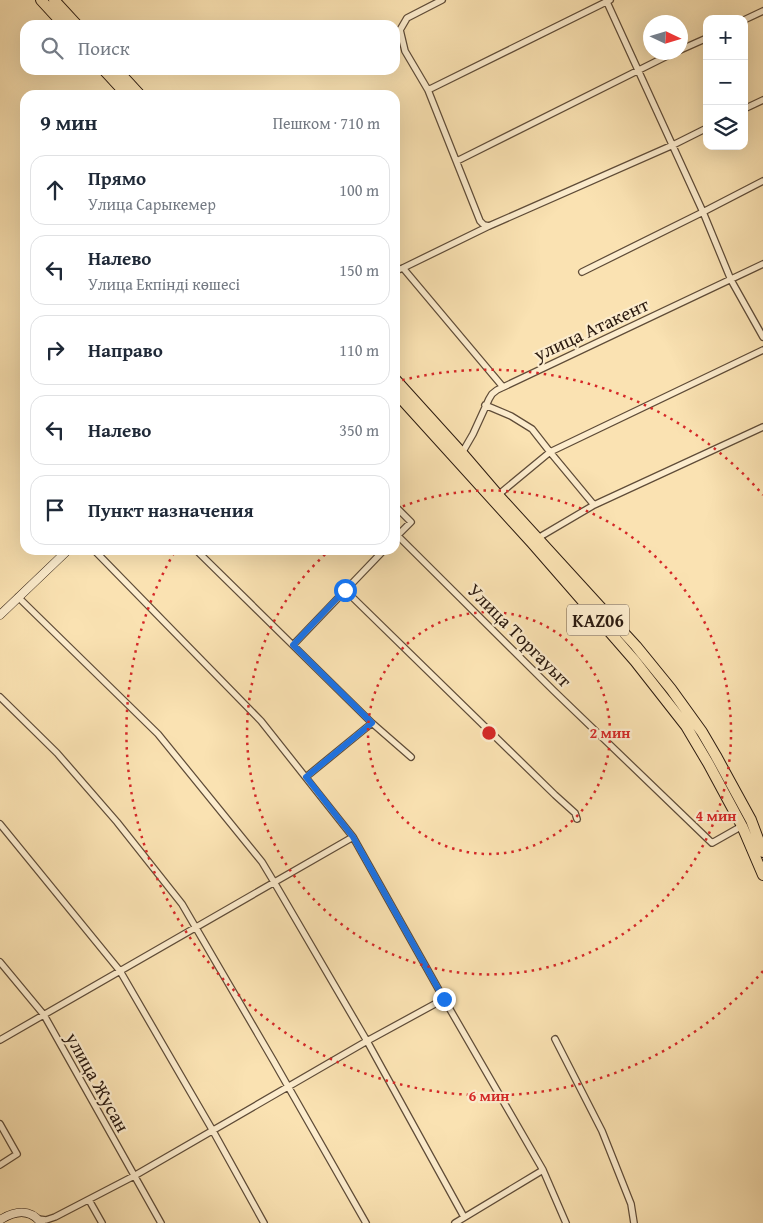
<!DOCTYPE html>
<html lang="ru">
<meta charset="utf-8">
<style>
:root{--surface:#fff;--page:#f2f2f3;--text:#1f2937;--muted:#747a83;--line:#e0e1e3}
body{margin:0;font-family:"Gentium Book Plus",serif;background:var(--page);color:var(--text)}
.controls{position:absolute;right:15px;top:15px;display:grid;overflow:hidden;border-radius:10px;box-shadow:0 5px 20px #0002}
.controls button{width:45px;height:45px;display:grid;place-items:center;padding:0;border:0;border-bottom:1px solid var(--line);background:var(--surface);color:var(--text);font:25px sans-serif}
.compass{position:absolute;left:643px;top:15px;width:45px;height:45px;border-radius:50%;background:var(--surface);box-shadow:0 5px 20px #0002;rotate:94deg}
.stop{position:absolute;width:15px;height:15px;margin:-11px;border:4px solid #1a73e8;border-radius:50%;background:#fff}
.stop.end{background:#1a73e8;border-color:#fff;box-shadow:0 1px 5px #0008}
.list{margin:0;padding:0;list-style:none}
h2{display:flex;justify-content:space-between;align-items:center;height:65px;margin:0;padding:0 20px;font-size:21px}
h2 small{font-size:16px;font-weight:400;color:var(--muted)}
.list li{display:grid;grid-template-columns:32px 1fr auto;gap:15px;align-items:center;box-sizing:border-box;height:70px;margin:0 10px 10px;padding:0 10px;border:1px solid var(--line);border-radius:15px}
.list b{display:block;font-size:19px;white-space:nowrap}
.list p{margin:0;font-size:16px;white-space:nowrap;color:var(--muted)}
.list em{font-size:16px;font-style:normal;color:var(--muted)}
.icon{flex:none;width:28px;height:28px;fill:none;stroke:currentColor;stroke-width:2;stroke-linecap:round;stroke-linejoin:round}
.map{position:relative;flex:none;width:763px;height:1223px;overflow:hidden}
.search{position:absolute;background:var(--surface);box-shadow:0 5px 20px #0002;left:20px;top:20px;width:380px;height:55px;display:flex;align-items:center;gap:12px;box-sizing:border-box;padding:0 18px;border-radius:15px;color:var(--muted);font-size:19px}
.panel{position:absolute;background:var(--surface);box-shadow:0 5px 20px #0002;left:20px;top:90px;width:380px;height:465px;border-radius:15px}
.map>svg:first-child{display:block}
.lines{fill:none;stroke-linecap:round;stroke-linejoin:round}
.street-casing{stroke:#5f4c38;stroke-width:8}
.secondary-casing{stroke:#2b1a0f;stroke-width:9}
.highway-casing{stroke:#2b1a0f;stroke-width:12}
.street{stroke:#fceccd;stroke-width:5.5}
.secondary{stroke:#fceccd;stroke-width:8}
.highway{stroke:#fae2b2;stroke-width:10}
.route{stroke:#1a73e8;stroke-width:6}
.ring{fill:none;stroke:#d62828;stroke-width:2.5;stroke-dasharray:2.5 5}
.labels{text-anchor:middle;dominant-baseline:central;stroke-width:4.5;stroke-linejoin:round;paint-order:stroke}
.shield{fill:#fceccd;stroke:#6a5948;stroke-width:1}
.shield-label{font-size:18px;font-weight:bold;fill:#2b1a0f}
.street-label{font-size:19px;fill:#2b1a0f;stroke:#fceccd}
.centre{fill:#d62828;stroke:#fceccd;stroke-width:2.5}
.ring-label{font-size:15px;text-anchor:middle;font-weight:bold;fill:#d62828;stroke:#fceccd;stroke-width:4.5;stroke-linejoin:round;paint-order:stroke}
</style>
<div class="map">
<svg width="763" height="1223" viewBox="0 0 763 1223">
<rect width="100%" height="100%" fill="#fae2b2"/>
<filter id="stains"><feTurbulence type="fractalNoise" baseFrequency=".004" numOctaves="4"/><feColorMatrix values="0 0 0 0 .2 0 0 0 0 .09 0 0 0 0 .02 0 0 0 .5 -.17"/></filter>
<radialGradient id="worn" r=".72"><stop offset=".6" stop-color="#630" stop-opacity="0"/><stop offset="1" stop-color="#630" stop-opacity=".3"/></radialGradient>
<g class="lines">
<g class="street-casing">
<path id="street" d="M442 0 407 18 400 30 405 51 428 90 480 221 484 225 489 226
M744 20 763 11
M680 50 707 38
M428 90 610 0
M744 109 763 100
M457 161 675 52
M763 181 703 212 731 280 763 337
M403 268 503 387
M395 271 403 268 489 226 673 145 707 128
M582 272 703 212 606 0
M485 405 511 416 532 429 550 452 594 505
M462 453 473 434 489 399 492 394 497 390 763 264
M498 495 550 452 763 350
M395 506 411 522 396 537
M398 536 554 691 712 843 742 826
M538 538 594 505 763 427
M94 550 261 721 353 837 444 999 543 1170 566 1223
M196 550 372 723 411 757
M345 590 555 795 575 813 577 819
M18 597 158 734 262 862 274 882 367 1041 464 1217
M293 645 384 550
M0 697 57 753 117 822 182 904 273 1060 366 1223
M306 777 372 723
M0 824 120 971 213 1131 264 1223
M0 962 44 1015 161 1223
M555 1039 602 1131 631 1204 634 1223
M0 1040 353 837
M0 1124 17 1154 0 1165
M89 1200 102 1223
M38 1219 46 1220 55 1217 134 1176 367 1041 444 999
M455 1223 543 1170"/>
</g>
<g class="secondary-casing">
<path id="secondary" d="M0 615 68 550
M0 1220C14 1211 30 1208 41 1223"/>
</g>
<g class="highway-casing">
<path id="highway" d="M41 0 64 25
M54 0 77 25
M104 70 127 95
M117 70 140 95
M395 379 462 453 498 495 636 646 671 689 702 732 716 756 751 820 763 852
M395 392 532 543 635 661 686 726 708 763 742 826 763 875"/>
</g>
<use href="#street" class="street"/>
<use href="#secondary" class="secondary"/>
<use href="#highway" class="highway"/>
</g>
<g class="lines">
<path class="route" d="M345 590 293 645 372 723 306 777 353 837 444 999"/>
</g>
<g class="ring">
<circle cx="489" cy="733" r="121"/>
<path d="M396 509A242 242 0 1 1 330 550"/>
<path d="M763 971A363 363 0 0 1 175 551M395 382A363 363 0 0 1 763 495"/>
</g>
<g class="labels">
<rect class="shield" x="567" y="604.5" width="62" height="31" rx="4"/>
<g class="shield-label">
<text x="598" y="620">KАZ06</text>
</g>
<g class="street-label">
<text transform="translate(591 329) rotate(-25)">улица Атакент</text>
<text transform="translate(520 635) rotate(45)">Улица Торгауыт</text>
<text transform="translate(98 1082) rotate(61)">улица Жусан</text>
</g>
</g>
<circle cx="489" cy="733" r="8" class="centre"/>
<g class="ring-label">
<text x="610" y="738">2 мин</text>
<text x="716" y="821">4 мин</text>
<text x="489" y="1101">6 мин</text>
</g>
<rect width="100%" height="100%" filter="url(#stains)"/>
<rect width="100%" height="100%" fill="url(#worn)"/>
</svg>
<div class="controls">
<button>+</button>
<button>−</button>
<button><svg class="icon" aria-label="layers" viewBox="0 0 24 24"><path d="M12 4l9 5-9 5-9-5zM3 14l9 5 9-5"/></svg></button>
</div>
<svg class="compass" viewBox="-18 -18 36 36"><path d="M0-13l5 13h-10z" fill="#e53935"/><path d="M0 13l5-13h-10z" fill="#747a83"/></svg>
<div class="stop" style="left:345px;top:590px"></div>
<div class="stop end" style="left:444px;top:999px"></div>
<div class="search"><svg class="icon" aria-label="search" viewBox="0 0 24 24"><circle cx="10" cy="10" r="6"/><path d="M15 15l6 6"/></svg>Поиск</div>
<section class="panel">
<h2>9 мин<small>Пешком · 710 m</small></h2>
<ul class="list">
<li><svg class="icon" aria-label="ahead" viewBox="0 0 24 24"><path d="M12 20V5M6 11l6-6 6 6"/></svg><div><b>Прямо</b><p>Улица Сарыкемер</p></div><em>100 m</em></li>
<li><svg class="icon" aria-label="left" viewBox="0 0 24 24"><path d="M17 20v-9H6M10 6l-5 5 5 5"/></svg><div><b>Налево</b><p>Улица Екпінді көшесі</p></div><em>150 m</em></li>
<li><svg class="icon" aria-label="right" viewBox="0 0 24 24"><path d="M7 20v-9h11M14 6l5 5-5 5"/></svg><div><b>Направо</b></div><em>110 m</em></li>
<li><svg class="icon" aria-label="left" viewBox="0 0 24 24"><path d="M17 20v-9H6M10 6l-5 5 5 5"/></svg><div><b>Налево</b></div><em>350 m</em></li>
<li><svg class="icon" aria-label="arrive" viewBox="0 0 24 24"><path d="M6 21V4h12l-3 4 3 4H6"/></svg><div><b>Пункт назначения</b></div></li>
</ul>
</section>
</div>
